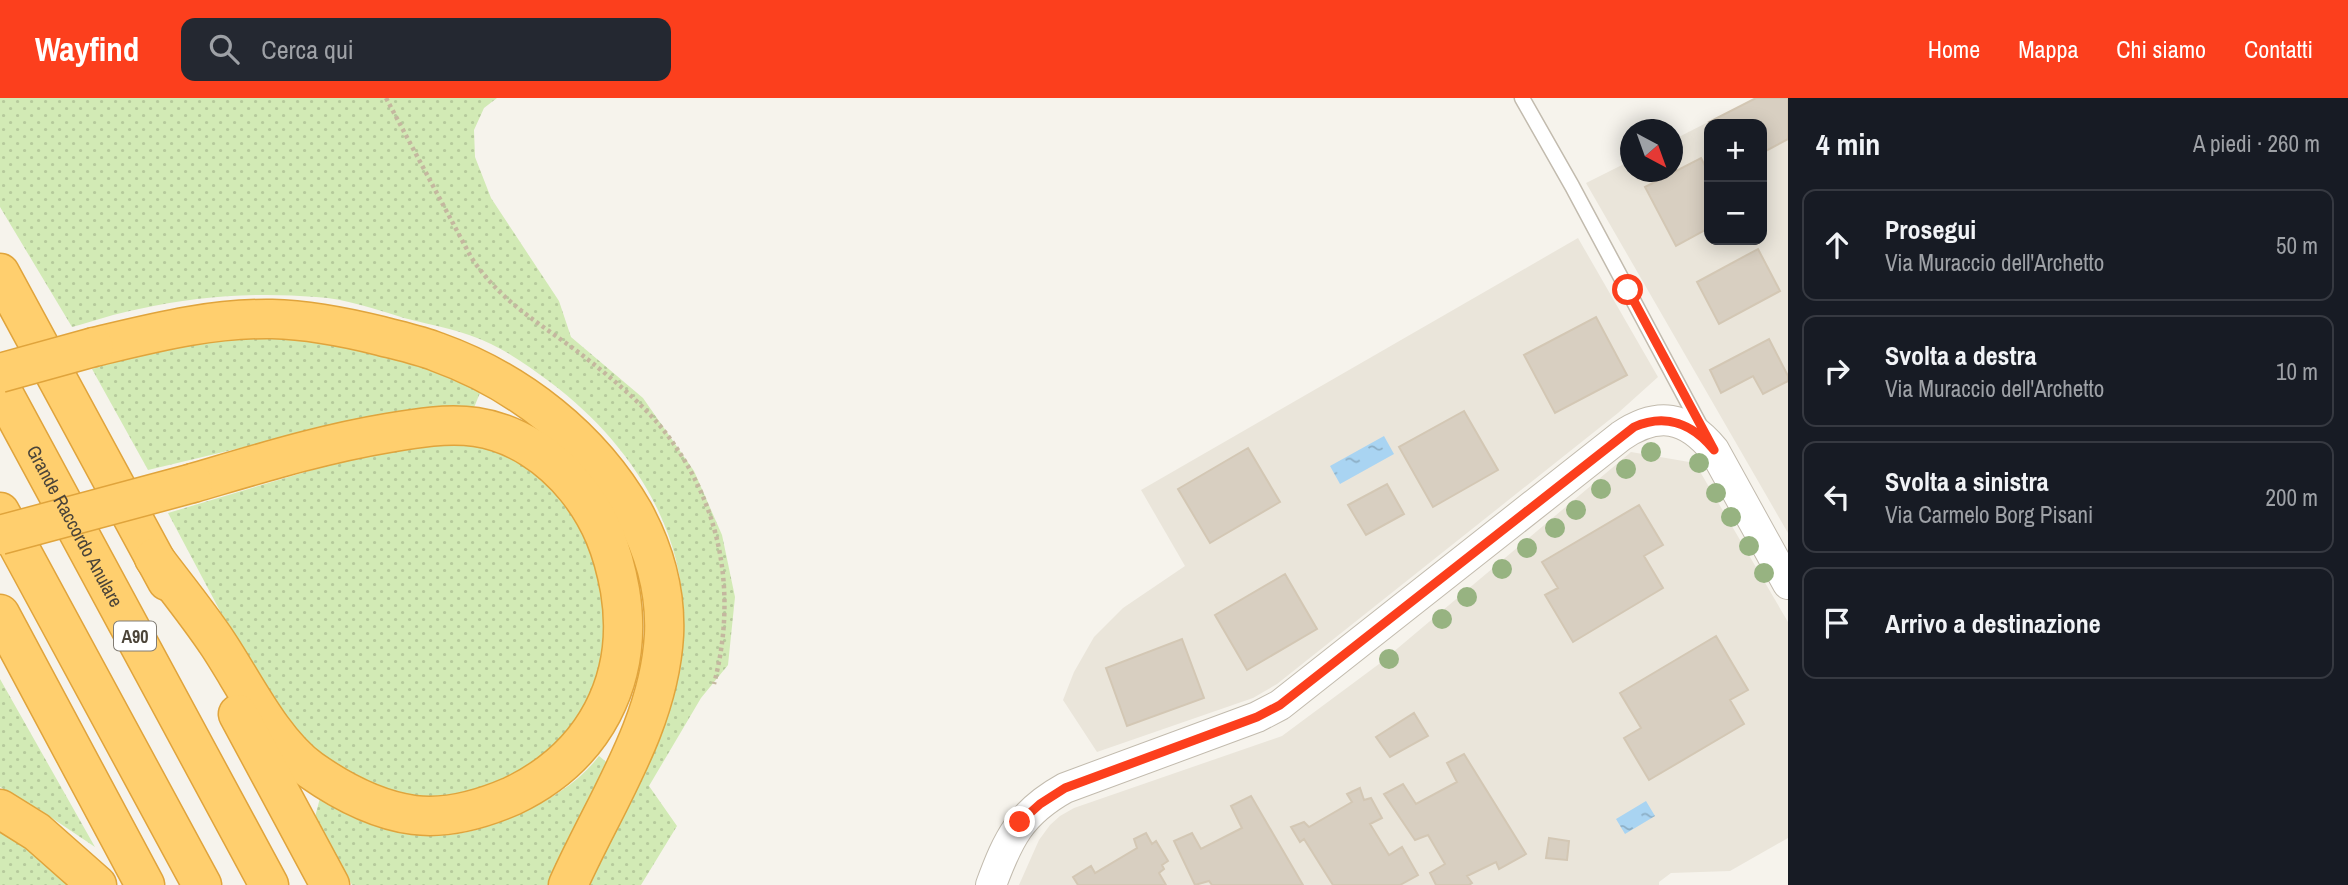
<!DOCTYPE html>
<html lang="it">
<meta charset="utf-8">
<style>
:root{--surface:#171b24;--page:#242831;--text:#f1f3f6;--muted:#9ea1a6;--line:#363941;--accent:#fc3f1d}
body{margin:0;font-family:"Archivo Narrow",sans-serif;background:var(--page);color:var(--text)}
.controls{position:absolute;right:21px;top:21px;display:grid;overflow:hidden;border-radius:14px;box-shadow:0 4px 18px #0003}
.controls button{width:63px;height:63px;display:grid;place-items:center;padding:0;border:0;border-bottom:2px solid var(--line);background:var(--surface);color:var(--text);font:35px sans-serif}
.compass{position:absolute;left:1620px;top:21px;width:63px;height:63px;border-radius:50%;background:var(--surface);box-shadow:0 4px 18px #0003;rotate:139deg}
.stop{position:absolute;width:21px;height:21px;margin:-16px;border:5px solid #fc3f1d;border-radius:50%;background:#fff}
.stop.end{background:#fc3f1d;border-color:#fff;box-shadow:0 2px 7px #0008}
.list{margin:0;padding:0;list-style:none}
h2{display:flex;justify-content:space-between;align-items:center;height:91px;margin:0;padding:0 28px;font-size:30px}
h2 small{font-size:23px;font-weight:400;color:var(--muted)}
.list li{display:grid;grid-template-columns:46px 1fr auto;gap:21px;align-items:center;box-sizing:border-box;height:112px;margin:0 14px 14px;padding:0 14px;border:2px solid var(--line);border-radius:14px}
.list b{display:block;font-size:26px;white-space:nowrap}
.list p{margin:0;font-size:23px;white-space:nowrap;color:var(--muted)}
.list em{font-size:23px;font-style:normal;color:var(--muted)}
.icon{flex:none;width:38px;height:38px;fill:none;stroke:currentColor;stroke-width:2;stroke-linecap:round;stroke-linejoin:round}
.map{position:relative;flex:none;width:1788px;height:787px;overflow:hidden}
header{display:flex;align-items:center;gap:42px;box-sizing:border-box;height:98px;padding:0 35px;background:var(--accent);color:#fff}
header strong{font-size:33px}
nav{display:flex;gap:38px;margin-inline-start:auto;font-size:24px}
.search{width:490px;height:63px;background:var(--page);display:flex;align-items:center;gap:18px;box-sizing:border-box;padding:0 24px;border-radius:14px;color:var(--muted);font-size:26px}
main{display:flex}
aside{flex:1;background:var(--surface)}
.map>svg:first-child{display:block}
.residential{fill:#eae5da;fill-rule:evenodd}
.grass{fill:url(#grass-dots)}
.water{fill:url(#water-ripples)}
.building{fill:#d8cfc1;stroke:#d3c7b4;stroke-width:2}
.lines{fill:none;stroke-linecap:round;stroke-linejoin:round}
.lane-casing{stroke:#c2bbae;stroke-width:17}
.street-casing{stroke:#c2bbae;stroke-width:32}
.highway-casing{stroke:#e0a43c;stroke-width:41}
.path{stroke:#c4b79f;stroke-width:4.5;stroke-dasharray:3.5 3.5;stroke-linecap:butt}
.lane{stroke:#fff;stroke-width:14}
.street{stroke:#fff;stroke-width:30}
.highway{stroke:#ffcf6e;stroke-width:38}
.highway-bridge-casing{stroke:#e0a43c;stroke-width:41;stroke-linecap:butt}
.highway-bridge{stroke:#ffcf6e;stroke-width:38}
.tree{fill:#97b381}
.route{stroke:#fc3f1d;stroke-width:9}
.labels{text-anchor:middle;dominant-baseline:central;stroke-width:7;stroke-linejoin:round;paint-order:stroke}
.shield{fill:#fff;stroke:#817c74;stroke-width:2}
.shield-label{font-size:18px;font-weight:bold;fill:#4b4439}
.street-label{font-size:19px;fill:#4b4439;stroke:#fff}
</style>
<header>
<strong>Wayfind</strong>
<div class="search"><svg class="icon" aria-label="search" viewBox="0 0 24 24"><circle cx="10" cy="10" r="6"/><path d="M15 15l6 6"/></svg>Cerca qui</div>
<nav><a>Home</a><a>Mappa</a><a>Chi siamo</a><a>Contatti</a></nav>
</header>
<main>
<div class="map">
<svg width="1788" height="787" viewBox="0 0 1788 787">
<defs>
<pattern id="grass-dots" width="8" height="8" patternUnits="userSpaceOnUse" patternTransform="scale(1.75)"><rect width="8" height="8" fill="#d2eab5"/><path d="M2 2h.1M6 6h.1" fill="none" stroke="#b6ca9c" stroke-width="1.8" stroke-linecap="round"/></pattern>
<pattern id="water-ripples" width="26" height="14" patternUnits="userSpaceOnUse" patternTransform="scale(1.75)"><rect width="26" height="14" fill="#a9d4f2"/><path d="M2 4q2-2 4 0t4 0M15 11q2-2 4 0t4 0" fill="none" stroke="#8caec5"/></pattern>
</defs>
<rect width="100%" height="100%" fill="#f6f3ec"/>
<path class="residential" d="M1755 0H1788V435L1586 85 1630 63V74H1672L1673 42ZM1709 26H1762V142H1709Z
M1578 140 1658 279 1618 315 1277 586 1253 600 1097 654 1063 602 1074 574 1094 539 1123 510 1185 468 1141 392Z
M1631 354 1695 365 1788 524V740L1730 773 1671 775 1659 784V787H1019L1039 742 1050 727 1060 718 1074 710 1282 638 1379 566Z"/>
<path class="grass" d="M0 0H497L484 10 474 32 475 59 491 100 559 203 571 239 643 300 694 373 722 437 735 499 728 567 701 600 649 688 677 728 641 787H584C601 751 618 716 636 681 656 638 677 597 682 550 694 442 634 347 550 284 531 270 512 256 491 246 463 232 434 228 404 220 375 211 347 201 316 199 257 194 197 198 139 211 117 215 94 223 72 229L0 109Z
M188 239H308L419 265 482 290 473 312 433 309 388 315 148 372 92 271Z
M462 343 509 353 575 407 616 530 569 647 457 707 350 686 279 624 168 415 329 367 394 352Z
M0 581 95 749 40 712 0 689Z
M599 658 610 667 555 787H352L315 719 320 700C330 706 341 714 352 719 382 733 434 742 467 734 487 730 505 722 523 714 553 700 579 684 599 658Z
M0 731 76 787H0Z"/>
<path class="water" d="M1384 338 1394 356 1340 386 1330 368Z
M1646 703 1655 718 1625 736 1616 721Z"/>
<path class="building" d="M1756 0H1788V41L1762 55V26H1711L1709 24Z
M1701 60 1709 76V130L1676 148 1645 89Z
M1758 151 1780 193 1719 226 1697 184Z
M1596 219 1627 277 1555 315 1524 257Z
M1769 241 1788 278V283L1763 296 1753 278 1721 295 1710 272Z
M1464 313 1498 372 1433 409 1399 349Z
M1248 350 1280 404 1210 445 1178 391Z
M1387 386 1404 416 1366 437 1348 407Z
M1639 407 1663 447 1644 458 1663 490 1573 544 1545 497 1558 490 1542 464Z
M1285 476 1317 531 1247 572 1215 517Z
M1716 538 1748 592 1730 602 1744 626 1649 682 1624 640 1641 630 1620 595Z
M1182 541 1204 600 1127 628 1106 570Z
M1414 615 1428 638 1390 659 1376 639Z
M1464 656 1526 756 1499 771 1496 764 1467 778 1472 785 1469 787H1436L1430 775 1445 766 1428 737 1415 742 1384 696 1403 686 1416 706 1457 684 1447 665Z
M1360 690 1364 702 1371 700 1382 720 1370 726 1389 757 1402 749 1418 777 1400 787H1333L1304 741 1300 744 1291 729 1304 724 1309 729 1352 704 1347 696Z
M1251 698 1303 787H1212L1209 783 1195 787 1174 743 1192 735 1201 751 1242 730 1231 708Z
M1146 735 1152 746 1156 743 1168 763 1162 767 1164 771 1159 775 1166 787H1078L1073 779 1091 768 1095 775 1137 750 1134 741Z
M1549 740 1569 743 1567 762 1546 760Z"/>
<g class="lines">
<g class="lane-casing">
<path id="lane" d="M1522 0 1572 88 1702 331"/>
</g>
<g class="street-casing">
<path id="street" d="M991 787C1008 741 1020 715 1065 690L1257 619 1280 607 1621 338C1658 313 1686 318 1714 352L1788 486"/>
</g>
<g class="highway-casing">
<g id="highway">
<path d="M0 175 167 483"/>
<path d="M94 249C153 235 210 220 272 221 309 222 345 229 381 238 400 243 419 247 437 254 518 283 591 340 634 415 654 452 666 494 664 537 659 628 604 706 568 787"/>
<path id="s1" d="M0 289 269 787"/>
<path d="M0 414 202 787"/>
<path d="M154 460C175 488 198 516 218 546 244 585 272 644 311 672 341 693 377 712 414 717 446 721 482 711 512 698 594 659 635 582 620 492 613 453 601 421 576 390 551 359 516 335 476 329 447 325 417 330 388 335 322 346 258 366 193 385"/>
<path d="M0 516 145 787"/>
<path d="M238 616 330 787"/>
<path d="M0 711 37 734 97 787"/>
</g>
</g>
<path class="path" d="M386 0 471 159C503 208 546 228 591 264 615 283 641 305 661 329 721 403 738 494 714 586"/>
<use href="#lane" class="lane"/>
<use href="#street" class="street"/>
<use href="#highway" class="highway"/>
<g class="highway-bridge-casing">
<path id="highway-bridge" d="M0 275 94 249
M0 437 193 385"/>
</g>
<use href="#highway-bridge" class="highway-bridge"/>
</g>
<g class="tree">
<circle cx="1651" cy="354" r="10"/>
<circle cx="1699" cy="365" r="10"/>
<circle cx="1626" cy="371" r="10"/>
<circle cx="1601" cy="391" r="10"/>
<circle cx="1716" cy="395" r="10"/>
<circle cx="1576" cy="412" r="10"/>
<circle cx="1731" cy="419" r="10"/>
<circle cx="1555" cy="430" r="10"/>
<circle cx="1749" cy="448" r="10"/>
<circle cx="1527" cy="450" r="10"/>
<circle cx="1502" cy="471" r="10"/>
<circle cx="1764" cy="475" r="10"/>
<circle cx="1467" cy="499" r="10"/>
<circle cx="1442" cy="521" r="10"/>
<circle cx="1389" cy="561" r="10"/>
</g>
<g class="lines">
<path class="route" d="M1020 724 1040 706 1065 690 1257 619 1280 607 1634 329C1666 315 1693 326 1714 352L1628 192"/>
</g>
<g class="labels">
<rect class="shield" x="114" y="523.5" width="42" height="29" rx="5"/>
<g class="shield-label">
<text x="135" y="538">A90</text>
</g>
<g class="street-label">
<text stroke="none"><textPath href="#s1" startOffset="158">Grande Raccordo Anulare</textPath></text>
</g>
</g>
</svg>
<div class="controls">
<button>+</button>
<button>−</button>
</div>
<svg class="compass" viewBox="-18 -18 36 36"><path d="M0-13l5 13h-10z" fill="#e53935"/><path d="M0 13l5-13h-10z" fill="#9ea1a6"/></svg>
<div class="stop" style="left:1628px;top:192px"></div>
<div class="stop end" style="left:1020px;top:724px"></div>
</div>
<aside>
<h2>4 min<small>A piedi · 260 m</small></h2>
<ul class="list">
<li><svg class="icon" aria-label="ahead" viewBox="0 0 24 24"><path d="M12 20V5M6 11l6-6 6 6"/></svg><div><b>Prosegui</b><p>Via Muraccio dell'Archetto</p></div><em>50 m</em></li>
<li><svg class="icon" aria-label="right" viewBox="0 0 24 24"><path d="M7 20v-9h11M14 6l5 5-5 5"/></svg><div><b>Svolta a destra</b><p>Via Muraccio dell'Archetto</p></div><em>10 m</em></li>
<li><svg class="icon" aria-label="left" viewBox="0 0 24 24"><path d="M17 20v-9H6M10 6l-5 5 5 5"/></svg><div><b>Svolta a sinistra</b><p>Via Carmelo Borg Pisani</p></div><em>200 m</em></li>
<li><svg class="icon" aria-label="arrive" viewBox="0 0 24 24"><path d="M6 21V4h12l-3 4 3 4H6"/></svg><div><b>Arrivo a destinazione</b></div></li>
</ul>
</aside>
</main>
